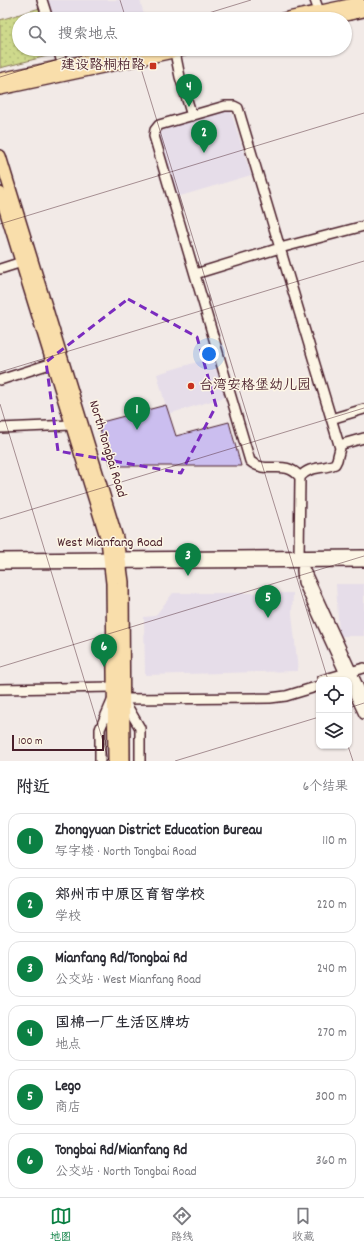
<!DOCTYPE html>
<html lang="zh">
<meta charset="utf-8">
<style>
:root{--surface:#fff;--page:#f2f2f3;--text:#2b2b33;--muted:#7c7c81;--line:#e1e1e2;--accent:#0b8043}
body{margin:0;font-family:Dekko,"LXGW WenKai TC",sans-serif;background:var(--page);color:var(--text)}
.controls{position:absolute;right:12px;bottom:12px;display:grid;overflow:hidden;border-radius:8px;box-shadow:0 1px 3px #0004}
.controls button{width:36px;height:36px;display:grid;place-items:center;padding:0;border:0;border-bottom:1px solid var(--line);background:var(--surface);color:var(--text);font:20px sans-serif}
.scale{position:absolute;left:12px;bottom:10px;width:92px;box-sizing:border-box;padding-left:4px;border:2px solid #4a1f2b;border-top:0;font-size:11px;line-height:14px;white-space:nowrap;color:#4a1f2b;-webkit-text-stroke:3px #fcf5e5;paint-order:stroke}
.you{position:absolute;left:209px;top:354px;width:14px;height:14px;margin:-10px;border:3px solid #fff;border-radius:50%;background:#1a73e8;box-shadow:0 0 0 6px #1a73e833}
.badge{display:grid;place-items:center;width:26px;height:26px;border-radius:50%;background:var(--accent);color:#fff;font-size:13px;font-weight:700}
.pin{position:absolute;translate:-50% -33px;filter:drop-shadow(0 1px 2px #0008)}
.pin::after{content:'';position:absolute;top:21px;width:14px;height:12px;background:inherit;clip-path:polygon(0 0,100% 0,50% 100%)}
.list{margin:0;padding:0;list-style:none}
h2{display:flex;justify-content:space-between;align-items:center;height:52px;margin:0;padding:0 16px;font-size:17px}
h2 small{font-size:13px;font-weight:400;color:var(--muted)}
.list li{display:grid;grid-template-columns:26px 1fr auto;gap:12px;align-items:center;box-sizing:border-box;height:56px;margin:0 8px 8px;padding:0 8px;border:1px solid var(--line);border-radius:12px}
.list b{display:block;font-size:15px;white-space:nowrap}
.list p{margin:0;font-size:13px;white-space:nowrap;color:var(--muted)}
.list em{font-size:13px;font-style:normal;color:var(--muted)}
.icon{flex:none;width:22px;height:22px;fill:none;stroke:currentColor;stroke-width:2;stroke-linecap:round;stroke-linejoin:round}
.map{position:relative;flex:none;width:364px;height:761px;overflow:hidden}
.search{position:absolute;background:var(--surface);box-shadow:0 1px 3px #0004;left:12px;right:12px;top:12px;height:44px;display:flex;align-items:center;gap:10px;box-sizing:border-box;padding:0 14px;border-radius:22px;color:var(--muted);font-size:15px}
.sheet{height:436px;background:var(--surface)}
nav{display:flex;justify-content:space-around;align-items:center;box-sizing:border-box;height:56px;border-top:1px solid var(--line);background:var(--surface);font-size:11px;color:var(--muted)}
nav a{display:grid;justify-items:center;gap:2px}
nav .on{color:var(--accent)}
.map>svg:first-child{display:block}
.built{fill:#e6dde9}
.garden{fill:url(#garden-dots);stroke:#8c7c5c}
.building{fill:#cbbeef;stroke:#4a1f2b}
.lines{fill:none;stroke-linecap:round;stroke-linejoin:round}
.minor-casing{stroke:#4a1f2b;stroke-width:12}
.major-casing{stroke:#4a1f2b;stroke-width:14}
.minor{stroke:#fcf5e5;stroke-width:9}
.major{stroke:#f9deab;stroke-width:11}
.marked{fill:none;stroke:#7b2cbf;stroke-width:3;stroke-dasharray:8 5;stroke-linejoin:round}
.ticks{fill:none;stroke:#4a1f2b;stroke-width:1;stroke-opacity:0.45}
.poi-dot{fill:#c8321e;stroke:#fcf5e5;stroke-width:1.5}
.labels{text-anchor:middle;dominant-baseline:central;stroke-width:3;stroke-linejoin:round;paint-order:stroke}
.poi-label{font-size:14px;fill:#4a1f2b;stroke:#fcf5e5;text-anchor:end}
.street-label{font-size:14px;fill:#4a1f2b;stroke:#fcf5e5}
</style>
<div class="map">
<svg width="364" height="761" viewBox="0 0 364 761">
<defs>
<pattern id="garden-dots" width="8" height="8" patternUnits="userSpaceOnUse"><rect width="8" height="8" fill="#ced98c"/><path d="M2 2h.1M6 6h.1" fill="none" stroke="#b2ba79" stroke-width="1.8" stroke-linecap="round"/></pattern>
</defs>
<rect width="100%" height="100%" fill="#f2eae7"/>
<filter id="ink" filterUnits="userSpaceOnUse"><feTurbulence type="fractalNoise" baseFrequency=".025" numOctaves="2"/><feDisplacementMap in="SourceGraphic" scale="8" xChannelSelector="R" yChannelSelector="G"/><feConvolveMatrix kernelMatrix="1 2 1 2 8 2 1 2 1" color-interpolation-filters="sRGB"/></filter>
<g filter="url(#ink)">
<path class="built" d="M46 0H140L145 19H52Z
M230 109 251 175 177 197 158 132Z
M214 357 225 397 168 414 157 374Z
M336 584H364V636H339Z
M173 593H293L292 613 298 671 145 675 144 617 155 616Z"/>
<path class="garden" d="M40 8 44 19H19V49H53L55 54 0 68V20Z"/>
<path class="building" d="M166 405 176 436 229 422 241 466H111L98 423Z"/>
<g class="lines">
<g class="minor-casing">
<path id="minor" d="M42 0 48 19
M315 0 319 11
M58 49 63 66
M175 52 180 77 192 116
M0 269 22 262
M195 274 280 248 364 226
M0 380 53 363
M331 419 364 409
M0 428 72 425
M339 445 364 438
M299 556 300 477C284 458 267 476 250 461L154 136 155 130 159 125 225 106H234L238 108 340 448 337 460 335 464C321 470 311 465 300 477
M0 558 364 555
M301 562 364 699
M0 564 364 562
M302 570 303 582 348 680
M322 680 364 668
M349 682 364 714
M0 689 113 687
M100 761V729L112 701
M140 761V728L123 699 270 698 286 696 319 686"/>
</g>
<g class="major-casing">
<path id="major" d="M283 19 364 2
M328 19 364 11
M0 79 141 49
M0 89 187 49
M0 156 117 538 123 582 124 761
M0 193 107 540 112 583 114 761"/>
</g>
<use href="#minor" class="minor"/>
<use href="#major" class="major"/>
</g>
</g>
<path class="marked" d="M128 299 197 337 216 406 181 473 58 451 46 362Z"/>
<path class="ticks" d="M120 0 126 19M364 0V1M189 19 251 0M135 49 328 680M0 77 91 49M0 224 364 113M0 372 364 261M0 404 109 761M0 519 364 408M0 667 364 556M349 708 364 703M348 746 353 761M175 761 319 717"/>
<g class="poi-dot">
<rect x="149" y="62" width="8" height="8" rx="2"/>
<circle cx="191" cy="386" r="4"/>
</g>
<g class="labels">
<g class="poi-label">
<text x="145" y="66">建设路桐柏路</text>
<text x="199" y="386" text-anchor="start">台湾安格堡幼儿园</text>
</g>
<g class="street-label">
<text transform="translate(107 449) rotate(73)">North Tongbai Road</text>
<text x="110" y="543">West Mianfang Road</text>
</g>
</g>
</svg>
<div class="controls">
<button><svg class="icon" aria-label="locate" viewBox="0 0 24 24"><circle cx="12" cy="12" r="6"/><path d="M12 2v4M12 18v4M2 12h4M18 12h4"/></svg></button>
<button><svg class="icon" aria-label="layers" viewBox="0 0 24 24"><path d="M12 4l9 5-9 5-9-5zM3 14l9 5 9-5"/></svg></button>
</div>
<div class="scale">100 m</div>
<div class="you"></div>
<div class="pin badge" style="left:137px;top:430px">1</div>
<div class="pin badge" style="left:204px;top:153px">2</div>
<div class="pin badge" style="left:188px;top:576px">3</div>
<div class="pin badge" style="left:189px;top:107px">4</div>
<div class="pin badge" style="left:268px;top:618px">5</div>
<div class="pin badge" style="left:104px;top:667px">6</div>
<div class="search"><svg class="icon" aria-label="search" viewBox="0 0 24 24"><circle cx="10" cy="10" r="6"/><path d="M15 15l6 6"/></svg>搜索地点</div>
</div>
<section class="sheet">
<h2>附近<small>6个结果</small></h2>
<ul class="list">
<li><span class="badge">1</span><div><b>Zhongyuan District Education Bureau</b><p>写字楼 · North Tongbai Road</p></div><em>110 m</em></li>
<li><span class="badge">2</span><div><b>郑州市中原区育智学校</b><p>学校</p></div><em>220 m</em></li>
<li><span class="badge">3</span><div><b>Mianfang Rd/Tongbai Rd</b><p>公交站 · West Mianfang Road</p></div><em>240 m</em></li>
<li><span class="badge">4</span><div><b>国棉一厂生活区牌坊</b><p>地点</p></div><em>270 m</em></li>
<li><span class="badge">5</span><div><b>Lego</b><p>商店</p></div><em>300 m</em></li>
<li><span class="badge">6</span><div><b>Tongbai Rd/Mianfang Rd</b><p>公交站 · North Tongbai Road</p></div><em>360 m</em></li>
</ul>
</section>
<nav>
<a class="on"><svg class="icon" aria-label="map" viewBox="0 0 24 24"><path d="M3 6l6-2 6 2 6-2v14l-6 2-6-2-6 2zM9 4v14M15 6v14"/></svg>地图</a>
<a><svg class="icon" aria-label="directions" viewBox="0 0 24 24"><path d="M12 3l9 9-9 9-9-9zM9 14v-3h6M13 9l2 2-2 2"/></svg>路线</a>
<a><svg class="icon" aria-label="saved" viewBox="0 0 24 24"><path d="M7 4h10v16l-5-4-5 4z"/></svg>收藏</a>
</nav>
